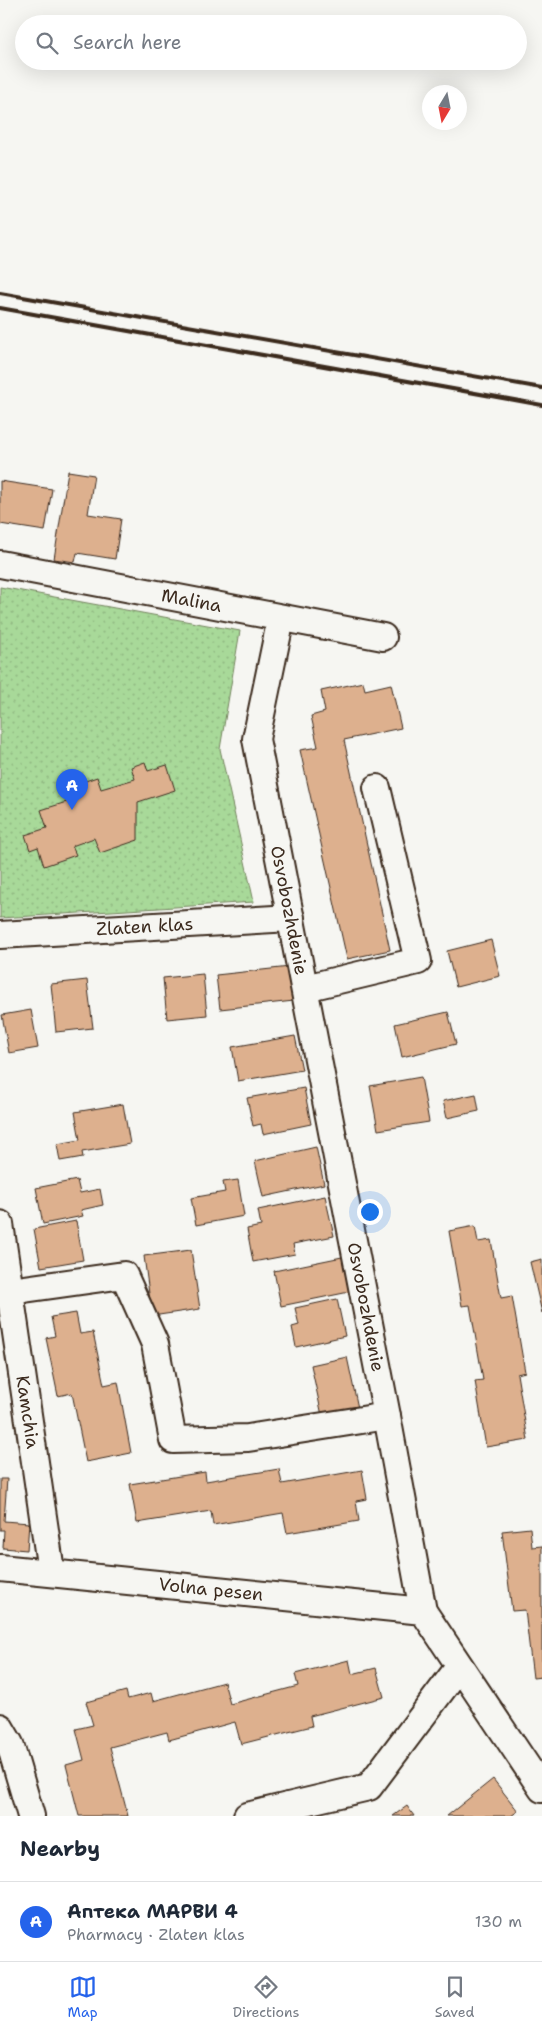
<!DOCTYPE html>
<meta charset="utf-8">
<style>
:root{--surface:#fff;--page:#f6f6f7;--text:#1f2937;--muted:#747a83;--line:#e0e1e3;--accent:#2563eb}
body{margin:0;font-family:"Shantell Sans",sans-serif;background:var(--page);color:var(--text)}
.compass{position:absolute;left:422px;top:85px;width:45px;height:45px;border-radius:50%;background:var(--surface);box-shadow:0 5px 20px #0002;rotate:190deg}
.you{position:absolute;left:369px;top:1211px;width:18px;height:18px;margin:-12px;border:4px solid #fff;border-radius:50%;background:#1a73e8;box-shadow:0 0 0 8px #1a73e833}
.badge{display:grid;place-items:center;width:32px;height:32px;border-radius:50%;background:var(--accent);color:#fff;font-size:16px;font-weight:700}
.pin{position:absolute;translate:-50% -41px;filter:drop-shadow(0 1px 2px #0008)}
.pin::after{content:'';position:absolute;top:26px;width:18px;height:15px;background:inherit;clip-path:polygon(0 0,100% 0,50% 100%)}
.list{margin:0;padding:0;list-style:none}
h2{display:flex;justify-content:space-between;align-items:center;height:65px;margin:0;padding:0 20px;font-size:21px}
h2 small{font-size:16px;font-weight:400;color:var(--muted)}
.list li{display:grid;grid-template-columns:32px 1fr auto;gap:15px;align-items:center;box-sizing:border-box;height:80px;padding:0 20px;border-top:1px solid var(--line)}
.list b{display:block;font-size:19px;white-space:nowrap}
.list p{margin:0;font-size:16px;white-space:nowrap;color:var(--muted)}
.list em{font-size:16px;font-style:normal;color:var(--muted)}
.icon{flex:none;width:28px;height:28px;fill:none;stroke:currentColor;stroke-width:2;stroke-linecap:round;stroke-linejoin:round}
.map{position:relative;flex:none;width:542px;height:1816px;overflow:hidden}
.search{position:absolute;background:var(--surface);box-shadow:0 5px 20px #0002;left:15px;right:15px;top:15px;height:55px;display:flex;align-items:center;gap:12px;box-sizing:border-box;padding:0 18px;border-radius:28px;color:var(--muted);font-size:19px}
.sheet{height:145px;background:var(--surface)}
nav{display:flex;justify-content:space-around;align-items:center;box-sizing:border-box;height:70px;border-top:1px solid var(--line);background:var(--surface);font-size:14px;color:var(--muted)}
nav a{display:grid;justify-items:center;gap:2px}
nav .on{color:var(--accent)}
.map>svg:first-child{display:block}
.grass{fill:url(#grass-dots);stroke:#72825c}
.building{fill:#ddb08e;stroke:#3b2a1e}
.lines{fill:none;stroke-linecap:round;stroke-linejoin:round}
.minor-casing{stroke:#3b2a1e;stroke-width:30}
.minor{stroke:#f6f6f2;stroke-width:26}
.rail{stroke:#3b2a1e;stroke-width:4}
.labels{text-anchor:middle;dominant-baseline:central;stroke-width:4.5;stroke-linejoin:round;paint-order:stroke}
.street-label{font-size:18px;fill:#3b2a1e;stroke:#f6f6f2}
</style>
<div class="map">
<svg width="542" height="1816" viewBox="0 0 542 1816">
<defs>
<pattern id="grass-dots" width="8" height="8" patternUnits="userSpaceOnUse" patternTransform="scale(1.25)"><rect width="8" height="8" fill="#a8d999"/><path d="M2 2h.1M6 6h.1" fill="none" stroke="#92ba83" stroke-width="1.8" stroke-linecap="round"/></pattern>
</defs>
<rect width="100%" height="100%" fill="#f6f6f2"/>
<filter id="ink" filterUnits="userSpaceOnUse"><feTurbulence type="fractalNoise" baseFrequency=".02" numOctaves="2"/><feDisplacementMap in="SourceGraphic" scale="10" xChannelSelector="R" yChannelSelector="G"/><feConvolveMatrix kernelMatrix="1 2 1 2 8 2 1 2 1" color-interpolation-filters="sRGB"/></filter>
<g filter="url(#ink)">
<path class="grass" d="M0 587 240 631 220 749 254 902 0 918Z"/>
<path class="building" d="M68 471 94 475 88 514 121 519 115 559 77 553 75 562 54 559Z
M0 481 52 489 45 531 0 524Z
M363 682 365 690 391 684 401 728 344 740 390 950 347 959 300 750 318 747 311 716 325 712 321 691Z
M145 762 148 771 167 765 175 790 138 802V840L100 853 94 838 72 846 76 855 44 866 38 847 30 850 25 835 47 828 41 810 73 800 68 787 97 777 101 789 135 779 131 767Z
M491 940 500 976 456 987 447 951Z
M290 967 294 1001 220 1009 216 975Z
M203 974 207 1015 167 1019 163 978Z
M87 980 93 1028 56 1032 51 984Z
M31 1010 38 1048 9 1053 2 1015Z
M448 1012 456 1044 402 1057 395 1024Z
M295 1036 302 1070 238 1081 232 1047Z
M421 1077 429 1122 378 1130 370 1086Z
M304 1088 311 1124 263 1134 261 1124 253 1126 247 1098Z
M476 1094 479 1111 447 1118 443 1101Z
M123 1104 130 1144 82 1152 83 1157 60 1161 57 1144 80 1140 75 1112Z
M316 1147 324 1184 263 1197 255 1161Z
M77 1180 80 1193 100 1189 103 1205 81 1210 83 1216 43 1224 36 1188Z
M238 1180 244 1216 196 1225 191 1198 225 1192 223 1182Z
M325 1196 334 1236 293 1244 295 1254 253 1262 247 1229 261 1226 258 1210Z
M76 1221 83 1260 41 1267 34 1229Z
M475 1226 478 1242 491 1240 501 1298 512 1296 525 1372 517 1374 528 1440 486 1447 475 1381 483 1380 470 1305 462 1306 449 1231Z
M191 1250 200 1309 152 1316 144 1256Z
M342 1257 349 1292 281 1306 274 1271Z
M542 1259V1313L530 1262Z
M337 1299 345 1336 296 1347 292 1327 299 1325 295 1308Z
M76 1313 80 1334 93 1332 104 1385 118 1382 131 1453 86 1462 72 1393 58 1396 46 1338 55 1336 51 1317Z
M347 1357 359 1413 323 1420 311 1365Z
M279 1469 282 1484 362 1470 367 1499 356 1501 359 1521 287 1533 283 1513 213 1525 211 1511 137 1523 130 1484 205 1472 206 1481Z
M0 1479H7L4 1521 29 1523 27 1550 3 1548 4 1530H0Z
M530 1528 532 1547 542 1546V1677L533 1678 525 1610 512 1611 502 1531Z
M349 1660 352 1674 376 1668 384 1697 310 1716 312 1726 241 1744 235 1722 169 1740 167 1732 110 1747 128 1816H79L66 1765 84 1760 76 1729 93 1725 86 1702 126 1691 128 1699 151 1693 153 1701 224 1682 230 1704 298 1686 295 1674Z
M493 1779 518 1811 511 1816H447Z
M407 1806 414 1816H393Z"/>
<g class="lines">
<g class="minor-casing">
<g id="minor">
<path id="s1" d="M0 564 383 637"/>
<path id="s2" d="M281 618 256 739 387 1416 423 1611 542 1789"/>
<path id="s3" d="M0 935 291 918"/>
<path d="M305 988 418 961 377 788"/>
<path id="s4" d="M0 1224 51 1571"/>
<path d="M10 1291 124 1275 155 1344 173 1440 248 1438 387 1416"/>
<path id="s5" d="M0 1568 423 1611"/>
<path d="M0 1727 10 1744 31 1816"/>
<path d="M247 1816 288 1806"/>
<path d="M290 1816 288 1806 369 1787 459 1667"/>
</g>
</g>
<use href="#minor" class="minor"/>
<path class="rail" d="M0 293 542 388
M0 308 542 405"/>
</g>
</g>
<g class="labels">
<g class="street-label">
<text stroke="none"><textPath href="#s1" startOffset="195">Malina</textPath></text>
<text stroke="none"><textPath href="#s2" startOffset="298">Osvobozhdenie</textPath></text>
<text stroke="none"><textPath href="#s3" startOffset="145">Zlaten klas</textPath></text>
<text stroke="none"><textPath href="#s2" startOffset="702">Osvobozhdenie</textPath></text>
<text stroke="none"><textPath href="#s4" startOffset="190">Kamchia</textPath></text>
<text stroke="none"><textPath href="#s5" startOffset="212">Volna pesen</textPath></text>
</g>
</g>
</svg>
<svg class="compass" viewBox="-18 -18 36 36"><path d="M0-13l5 13h-10z" fill="#e53935"/><path d="M0 13l5-13h-10z" fill="#747a83"/></svg>
<div class="you"></div>
<div class="pin badge" style="left:72px;top:810px">A</div>
<div class="search"><svg class="icon" aria-label="search" viewBox="0 0 24 24"><circle cx="10" cy="10" r="6"/><path d="M15 15l6 6"/></svg>Search here</div>
</div>
<section class="sheet">
<h2>Nearby<small></small></h2>
<ul class="list">
<li><span class="badge">A</span><div><b>Аптека МАРВИ 4</b><p>Pharmacy · Zlaten klas</p></div><em>130 m</em></li>
</ul>
</section>
<nav>
<a class="on"><svg class="icon" aria-label="map" viewBox="0 0 24 24"><path d="M3 6l6-2 6 2 6-2v14l-6 2-6-2-6 2zM9 4v14M15 6v14"/></svg>Map</a>
<a><svg class="icon" aria-label="directions" viewBox="0 0 24 24"><path d="M12 3l9 9-9 9-9-9zM9 14v-3h6M13 9l2 2-2 2"/></svg>Directions</a>
<a><svg class="icon" aria-label="saved" viewBox="0 0 24 24"><path d="M7 4h10v16l-5-4-5 4z"/></svg>Saved</a>
</nav>
